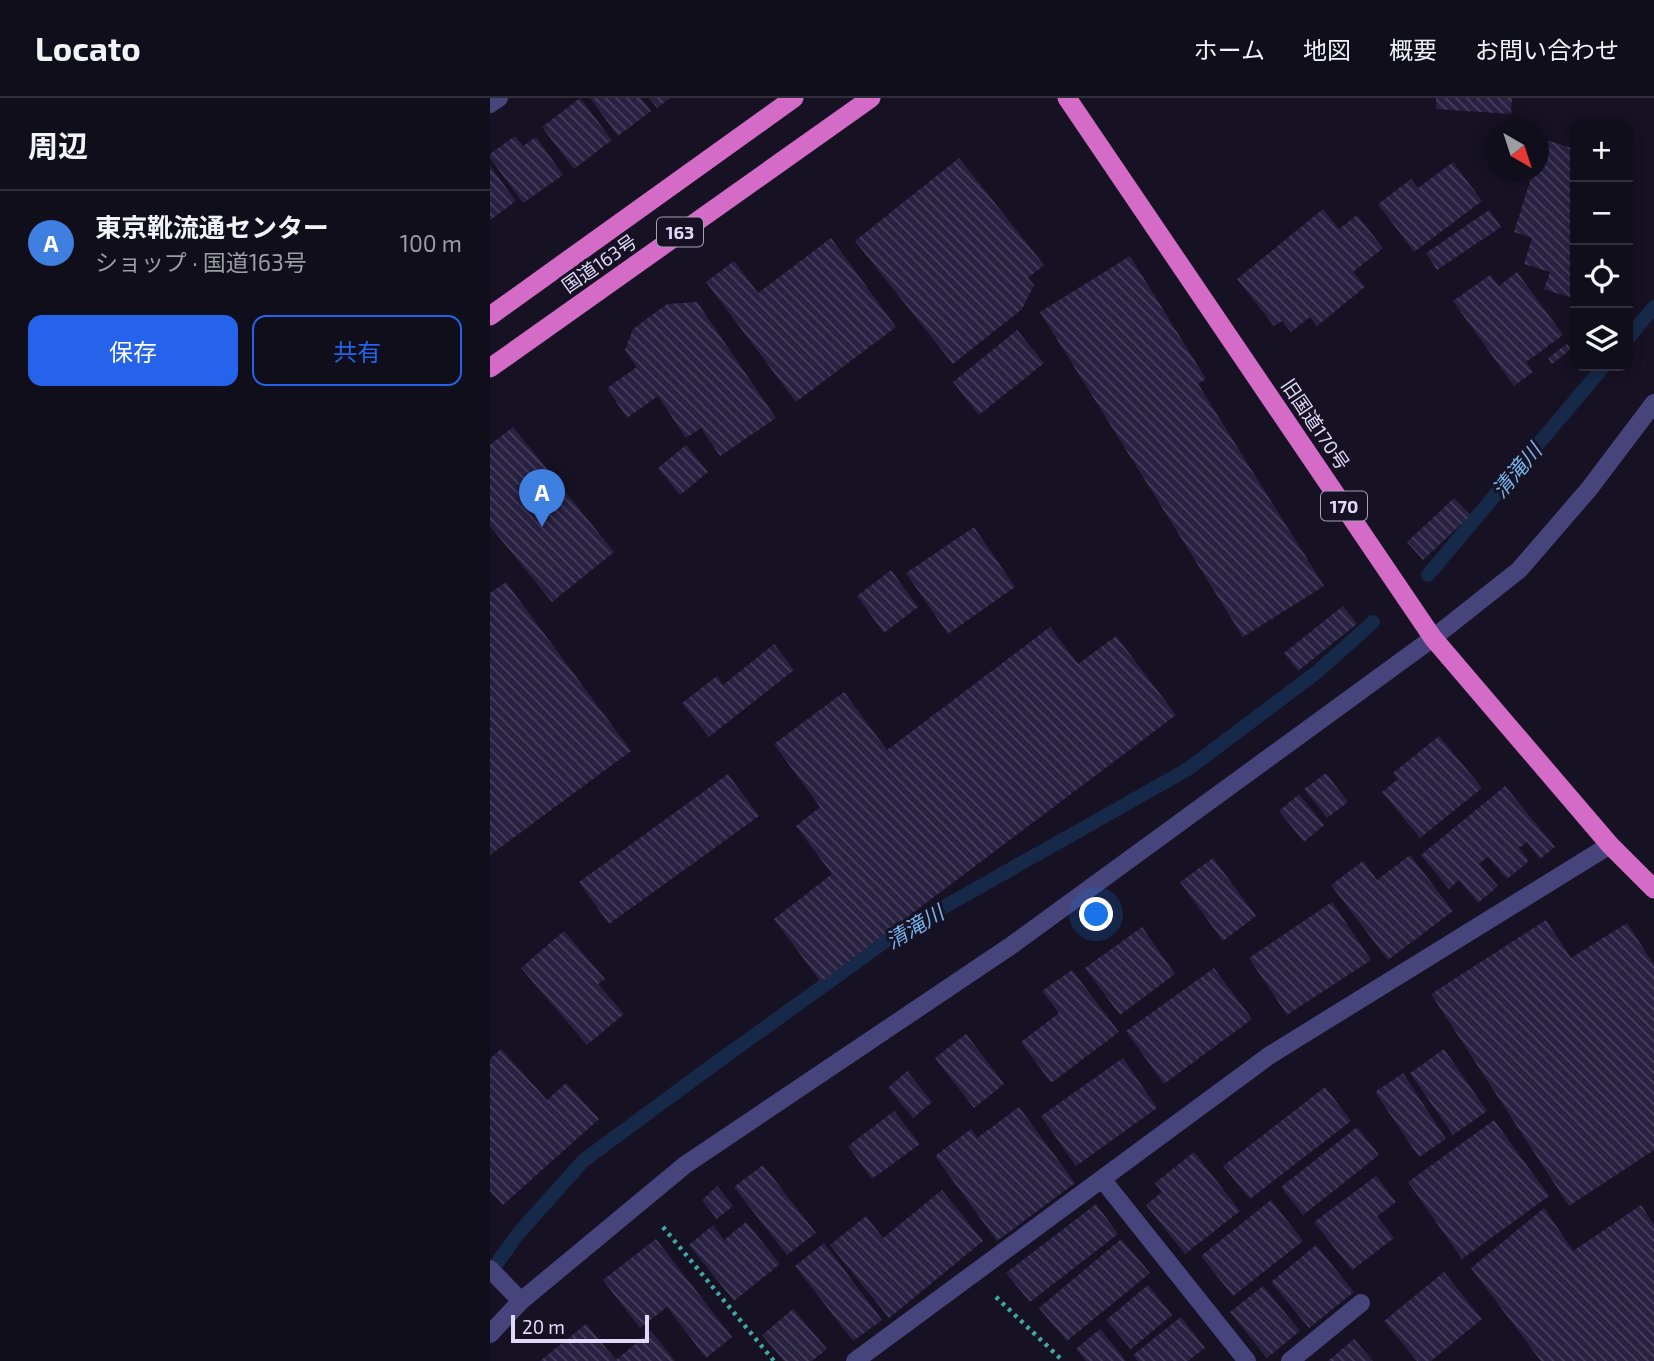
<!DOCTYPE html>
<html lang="ja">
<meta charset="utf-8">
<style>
:root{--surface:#100e1b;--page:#1e1c28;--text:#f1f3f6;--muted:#9c9ca3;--line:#302e3a;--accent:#2563eb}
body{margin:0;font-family:"Exo 2","Noto Sans JP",sans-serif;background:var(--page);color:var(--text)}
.controls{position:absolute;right:21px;top:21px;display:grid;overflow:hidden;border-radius:14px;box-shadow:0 4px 10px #0003}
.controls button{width:63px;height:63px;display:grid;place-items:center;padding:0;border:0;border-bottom:2px solid var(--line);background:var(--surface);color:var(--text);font:35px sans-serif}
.compass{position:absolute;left:996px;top:21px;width:63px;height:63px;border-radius:50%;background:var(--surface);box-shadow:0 4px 10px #0003;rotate:141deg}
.scale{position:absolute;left:21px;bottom:18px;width:138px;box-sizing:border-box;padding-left:7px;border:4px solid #dfdafa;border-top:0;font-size:19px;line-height:24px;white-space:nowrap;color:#dfdafa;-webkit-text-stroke:5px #161224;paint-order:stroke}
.you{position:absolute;left:607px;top:817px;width:24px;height:24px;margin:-18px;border:5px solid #fff;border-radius:50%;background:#1a73e8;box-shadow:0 0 0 10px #1a73e833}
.badge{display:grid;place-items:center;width:46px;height:46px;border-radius:50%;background:var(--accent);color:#fff;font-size:23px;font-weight:700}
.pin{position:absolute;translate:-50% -58px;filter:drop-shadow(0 2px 4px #0008)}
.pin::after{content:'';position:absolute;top:37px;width:24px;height:21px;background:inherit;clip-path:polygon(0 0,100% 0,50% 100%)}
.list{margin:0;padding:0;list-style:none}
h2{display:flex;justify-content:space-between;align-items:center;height:91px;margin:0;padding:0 28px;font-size:30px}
h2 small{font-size:23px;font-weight:400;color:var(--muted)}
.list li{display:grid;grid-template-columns:46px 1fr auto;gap:21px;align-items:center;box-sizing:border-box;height:105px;padding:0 28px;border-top:2px solid var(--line)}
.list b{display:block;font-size:26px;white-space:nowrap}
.list p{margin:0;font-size:23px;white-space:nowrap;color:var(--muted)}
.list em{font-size:23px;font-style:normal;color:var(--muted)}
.actions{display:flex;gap:14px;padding:21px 28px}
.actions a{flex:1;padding:16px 0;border:2px solid var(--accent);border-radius:14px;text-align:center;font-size:24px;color:var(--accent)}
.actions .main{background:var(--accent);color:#fff}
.icon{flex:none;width:38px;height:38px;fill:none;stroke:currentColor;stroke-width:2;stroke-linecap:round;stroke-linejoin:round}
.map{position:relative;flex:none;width:1164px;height:1263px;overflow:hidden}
header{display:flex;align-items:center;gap:42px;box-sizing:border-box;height:98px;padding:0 35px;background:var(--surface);border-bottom:2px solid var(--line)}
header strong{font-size:33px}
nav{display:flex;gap:38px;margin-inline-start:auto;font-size:24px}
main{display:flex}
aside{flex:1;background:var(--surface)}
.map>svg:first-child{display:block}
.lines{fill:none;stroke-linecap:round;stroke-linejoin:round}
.stream{stroke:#172948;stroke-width:14}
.building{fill:url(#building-back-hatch)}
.path{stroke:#40a8a4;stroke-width:4.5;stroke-dasharray:3.5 5;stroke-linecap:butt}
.service{stroke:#47447c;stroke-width:18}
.minor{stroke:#47447c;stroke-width:18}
.tertiary{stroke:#47447c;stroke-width:18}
.trunk{stroke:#d46bc6;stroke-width:19}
.labels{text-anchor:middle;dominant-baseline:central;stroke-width:6;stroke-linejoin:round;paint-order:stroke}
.shield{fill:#161224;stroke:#a39eba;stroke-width:2}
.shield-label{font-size:18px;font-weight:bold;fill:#dfdafa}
.street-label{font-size:19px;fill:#dfdafa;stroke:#161224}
.water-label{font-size:21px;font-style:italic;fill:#77b3ec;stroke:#161224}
</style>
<header>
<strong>Locato</strong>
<nav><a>ホーム</a><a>地図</a><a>概要</a><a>お問い合わせ</a></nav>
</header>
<main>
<aside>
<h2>周辺<small></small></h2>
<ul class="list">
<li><span class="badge" style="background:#3f7fe0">A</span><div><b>東京靴流通センター</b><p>ショップ · 国道163号</p></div><em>100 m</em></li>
</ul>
<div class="actions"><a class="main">保存</a><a>共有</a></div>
</aside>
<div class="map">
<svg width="1164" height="1263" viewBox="0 0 1164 1263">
<defs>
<pattern id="building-back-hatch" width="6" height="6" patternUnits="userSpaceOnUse" patternTransform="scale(1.75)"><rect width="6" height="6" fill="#282142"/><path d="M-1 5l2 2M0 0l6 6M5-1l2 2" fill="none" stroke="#47415e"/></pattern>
</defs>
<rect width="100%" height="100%" fill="#161224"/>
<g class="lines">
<path class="stream" d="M1138 240 1164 209
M938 477 1114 268
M0 1175 27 1137 93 1063 208 978 401 839 698 671 827 574 883 524"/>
</g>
<path class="building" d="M90 0 122 42 84 71 52 29Z
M100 0H151L161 13 128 38Z
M159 0H180L167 10Z
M946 0H1022L1021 16 946 11Z
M25 38 33 48 46 39 73 77 33 105 0 60V56Z
M1053 41 1085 51V201L1054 191 1060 174 1034 166 1042 140 1024 134 1043 74H1048V57Z
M469 60 554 167 538 180 544 187 532 211 463 266 365 143Z
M963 64 992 103 924 154 888 106 921 81 928 90Z
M0 68 26 103 0 122Z
M833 111 849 131 867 117 893 150 863 174 875 189 827 228 820 219 801 234 792 223 784 228 747 181Z
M999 112 1011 129 947 172 936 155Z
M341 140 406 229 306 304 216 184 244 163 268 195Z
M640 158 716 281 708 286 834 488 753 539 550 214Z
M1027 174 1073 237 1036 264 1043 274 1024 288 963 203 1000 177 1009 188Z
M207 204 286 320 230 358 211 330 196 340 168 298 137 320 117 290 147 269 135 252 143 231 177 206Z
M527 232 554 265 489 317 463 284Z
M1077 246 1081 251 1062 266 1058 260Z
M23 329 124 454 62 504 0 428V347Z
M196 347 218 374 190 397 168 370Z
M964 400 981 417 933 462 917 444Z
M484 429 525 489 458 536 416 475Z
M401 472 428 509 394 535 367 498Z
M16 484 141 653 0 757V495Z
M853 508 867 526 808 573 794 555Z
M560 529 588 566 626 538 686 617 331 884 284 821 342 776 306 728 330 709 284 646 354 594 397 652Z
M284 546 304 572 219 639 192 605 227 578 233 587Z
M949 638 992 690 930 740 892 694 908 681 903 675Z
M836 675 858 704 837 720 814 691Z
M238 676 269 718 119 826 89 784Z
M1015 688 1065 749 1050 761 1037 744 1029 750 1039 763 1017 781 998 759 989 766 1008 788 988 805 969 782 959 791 931 757Z
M809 696 834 727 814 744 789 713Z
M920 757 963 813 898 862 841 787 873 763 887 782Z
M723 760 766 818 733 843 690 784Z
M842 804 881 862 797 917 759 860Z
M1056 822 1081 860 1137 825 1164 867V1052L1079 1108 941 896Z
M652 829 685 876 630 917 595 870Z
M74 833 115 881 108 886 134 916 97 947 31 870Z
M724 870 762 921 674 986 636 933Z
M582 872 629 934 561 985 531 944 569 915 552 893Z
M476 936 514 986 484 1010 445 960Z
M11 951 57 1002 76 985 109 1021 13 1107 0 1093V961Z
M954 951 997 1013 963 1037 920 975Z
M633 960 667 1010 586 1068 551 1018Z
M417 973 442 1004 423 1020 398 990Z
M913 975 956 1041 929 1059 885 994Z
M835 989 861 1023 760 1101 733 1068Z
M529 1009 585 1085 507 1143 445 1058 481 1031 487 1040Z
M404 1013 430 1046 382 1081 358 1048Z
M1004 1022 1059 1098 972 1161 918 1084Z
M867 1029 889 1057 813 1117 791 1089Z
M704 1054 750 1113 695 1156 656 1107 672 1094 665 1085Z
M273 1067 326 1135 297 1157 244 1089Z
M886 1078 906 1104 887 1118 904 1140 862 1172 824 1124Z
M227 1088 243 1108 227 1121 212 1102Z
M452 1092 493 1143 399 1220 340 1147 376 1118 393 1140Z
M781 1102 813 1143 743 1198 711 1158Z
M606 1106 628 1136 540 1204 516 1175Z
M1151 1107 1164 1127V1263H1051L981 1170 1054 1110 1083 1153Z
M256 1124 290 1166 244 1203 199 1147 223 1127 234 1142Z
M166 1141 242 1239 216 1260 177 1209 150 1230 113 1182Z
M631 1141 660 1175 577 1243 549 1210Z
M334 1145 392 1222 363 1243 305 1168Z
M826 1147 864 1194 819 1230 781 1184Z
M954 1174 992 1221 941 1263H927L894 1223Z
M658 1187 682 1217 641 1251 616 1222Z
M773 1188 810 1233 777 1260 740 1214Z
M303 1211 337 1251 322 1263H294L272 1237Z
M691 1219 715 1250 698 1263H648L643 1257Z
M96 1226 126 1262 161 1233 185 1263H50Z
M610 1231 636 1263H596L586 1251Z
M864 1241 883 1263H838Z"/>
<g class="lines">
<path class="path" d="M173 1129 284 1263
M506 1199 573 1263"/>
<path class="service" d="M0 6 9 0"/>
<path class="minor" d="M612 1081 757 1263
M0 1171 31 1203
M0 1236 31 1203 195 1067 522 847 943 540
M365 1263 780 957 1120 747
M800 1263 871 1205"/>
<path class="tertiary" d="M943 540 1029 472 1099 391 1164 305"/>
<path class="trunk" d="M577 0 943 540 1120 747 1164 791
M0 218 304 0
M0 270 381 0"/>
</g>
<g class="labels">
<g class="shield">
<rect x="167" y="119.5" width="46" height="29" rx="5"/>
<rect x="831" y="393.5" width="46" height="29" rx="5"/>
</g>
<g class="shield-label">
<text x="190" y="134">163</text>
<text x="854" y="408">170</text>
</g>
<g class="street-label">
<text transform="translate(109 165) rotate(-35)">国道163号</text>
<text transform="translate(826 326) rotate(56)">旧国道170号</text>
</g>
<g class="water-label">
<text transform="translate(1026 372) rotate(-50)">清滝川</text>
<text transform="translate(424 828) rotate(-31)">清滝川</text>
</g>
</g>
</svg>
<div class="controls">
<button>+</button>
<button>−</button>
<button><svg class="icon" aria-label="locate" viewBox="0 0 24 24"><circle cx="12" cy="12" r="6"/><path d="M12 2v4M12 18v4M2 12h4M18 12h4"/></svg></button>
<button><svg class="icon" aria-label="layers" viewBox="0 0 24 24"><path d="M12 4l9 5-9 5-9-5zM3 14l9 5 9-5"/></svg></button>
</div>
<svg class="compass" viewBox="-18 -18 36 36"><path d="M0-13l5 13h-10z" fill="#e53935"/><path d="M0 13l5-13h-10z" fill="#9c9ca3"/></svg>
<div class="scale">20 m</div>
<div class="you"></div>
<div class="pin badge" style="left:52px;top:429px;background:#3f7fe0">A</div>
</div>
</main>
